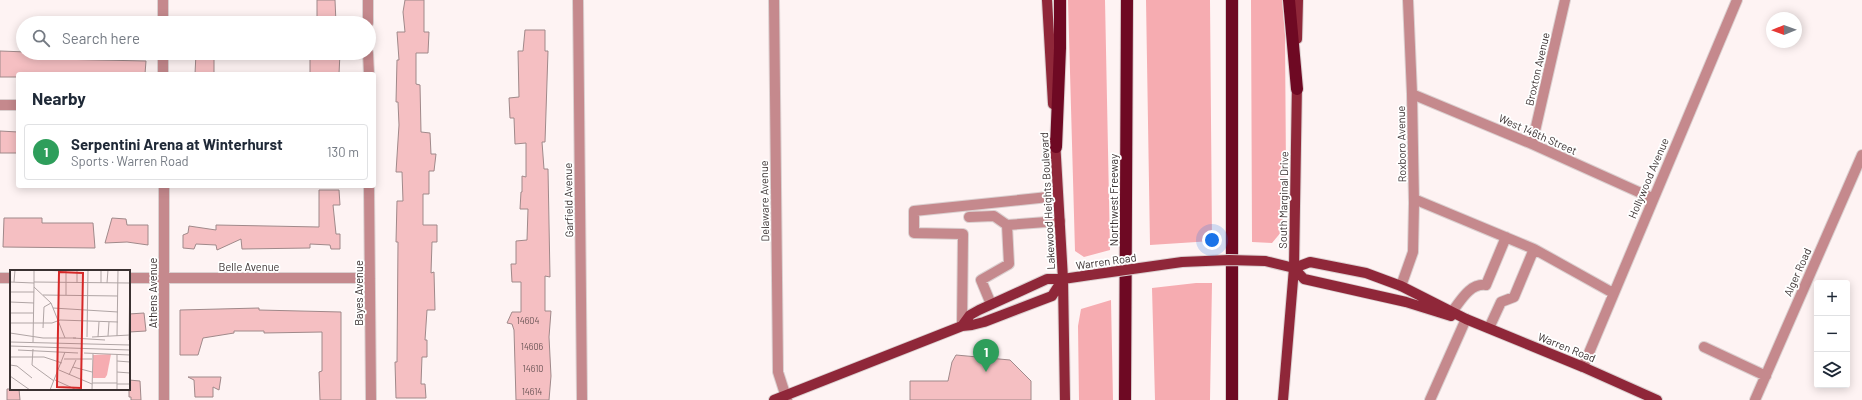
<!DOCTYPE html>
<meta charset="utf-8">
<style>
:root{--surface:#fff;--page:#f2f2f3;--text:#1f2937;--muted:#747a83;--line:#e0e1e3;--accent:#008d75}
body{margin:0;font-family:Barlow,sans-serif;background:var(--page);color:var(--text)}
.controls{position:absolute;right:12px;bottom:12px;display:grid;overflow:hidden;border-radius:4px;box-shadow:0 2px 10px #0003}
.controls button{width:36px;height:36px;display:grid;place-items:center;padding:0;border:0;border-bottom:1px solid var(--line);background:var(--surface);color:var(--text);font:20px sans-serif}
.compass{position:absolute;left:1766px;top:12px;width:36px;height:36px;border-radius:50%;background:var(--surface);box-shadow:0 2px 10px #0003;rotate:269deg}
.you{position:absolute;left:1212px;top:240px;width:14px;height:14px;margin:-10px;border:3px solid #fff;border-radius:50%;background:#1a73e8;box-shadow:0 0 0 6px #1a73e833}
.badge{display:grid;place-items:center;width:26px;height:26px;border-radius:50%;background:var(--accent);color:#fff;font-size:13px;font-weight:700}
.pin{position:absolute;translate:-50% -33px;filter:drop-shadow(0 1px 2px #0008)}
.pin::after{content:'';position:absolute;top:21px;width:14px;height:12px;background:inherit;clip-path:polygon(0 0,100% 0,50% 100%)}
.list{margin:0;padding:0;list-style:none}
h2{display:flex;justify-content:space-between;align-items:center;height:52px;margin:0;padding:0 16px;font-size:17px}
h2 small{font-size:13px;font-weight:400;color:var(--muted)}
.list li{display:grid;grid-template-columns:26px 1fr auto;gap:12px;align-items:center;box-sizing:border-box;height:56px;margin:0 8px 8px;padding:0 8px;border:1px solid var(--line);border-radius:4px}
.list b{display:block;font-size:15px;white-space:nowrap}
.list p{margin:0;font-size:13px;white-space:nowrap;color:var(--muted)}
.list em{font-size:13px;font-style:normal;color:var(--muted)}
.icon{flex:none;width:22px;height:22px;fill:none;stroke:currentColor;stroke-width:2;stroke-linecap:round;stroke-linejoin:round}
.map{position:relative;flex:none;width:1862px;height:400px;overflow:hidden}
.search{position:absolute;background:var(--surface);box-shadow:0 2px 10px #0003;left:16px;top:16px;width:360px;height:44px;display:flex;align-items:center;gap:10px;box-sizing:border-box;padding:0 14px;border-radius:22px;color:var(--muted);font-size:15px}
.panel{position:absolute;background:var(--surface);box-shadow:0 2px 10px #0003;left:16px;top:72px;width:360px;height:116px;border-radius:4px}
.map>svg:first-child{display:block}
.green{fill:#f6acb1}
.building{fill:#f5bfc2;stroke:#a0898a}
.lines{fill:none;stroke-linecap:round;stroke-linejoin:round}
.minor-casing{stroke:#dbd0d0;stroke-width:12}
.major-casing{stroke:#dbd0d0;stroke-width:12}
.highway-casing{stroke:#dbd0d0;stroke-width:14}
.minor{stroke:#c5898d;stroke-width:10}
.major{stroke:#8f2739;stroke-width:10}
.highway{stroke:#6e0923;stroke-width:12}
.major-bridge-casing{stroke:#dbd0d0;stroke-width:12;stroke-linecap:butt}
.major-bridge{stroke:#8f2739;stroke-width:10}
.labels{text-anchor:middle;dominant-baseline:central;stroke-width:3.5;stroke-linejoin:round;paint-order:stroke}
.number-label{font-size:9px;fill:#695455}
.street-label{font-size:11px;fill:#3a3131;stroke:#fff}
.inset-road{fill:none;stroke:#b0a5a5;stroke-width:1}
.view{fill:#d62828;fill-opacity:0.15;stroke:#d62828;stroke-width:2}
.inset-edge{fill:none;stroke:#3a3131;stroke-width:2}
</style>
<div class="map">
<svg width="1862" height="400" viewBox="0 0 1862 400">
<rect width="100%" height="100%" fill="#fef3f3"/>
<path class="green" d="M1068 0H1105L1110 250 1084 257 1075 251Z
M1146 0H1210L1212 241 1150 245Z
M1251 0H1282L1285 35 1286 173 1282 231 1272 243 1252 242Z
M1196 283H1212L1210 400H1155L1152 288Z
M1111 300 1113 400H1079L1078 326 1081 309Z"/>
<path class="building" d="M317 0H335L336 23H321V19H317Z
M405 0H424V32H429L428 53H416V84L420 85 421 132 430 133 431 154H436L434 171H429V194H423V225H437V242H432L431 273 434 272 435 310H427L425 340H427V357H422L421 384H425L426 398H396L395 362H397L398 242H396L397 201H403L402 172H396L399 125 398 102H396L397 60H399L397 32H405L403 12Z
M525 30H545V51H548L545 142H542L544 169H548L550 277 545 276V311H551L549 337 551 376 549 400H516L514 330 512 324 507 323 512 312H521V282H512L511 264H516V241L527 240 528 209H520L521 192H522V176L526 177V143L515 144 514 118H510L509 98 519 97 518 51H523Z
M0 51 54 53V59L146 61 145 74H18V77H0Z
M196 53H214V74H195Z
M310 53H340L339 74H310Z
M0 131 18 132V153H0Z
M319 190H339L340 205H333L336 234H340V249H331L330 245 310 244V248L242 249 241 239 217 250 216 245 196 244 194 249 183 248V235L188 233 189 226 216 230V225L319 227Z
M4 218H42V223H93L95 248 3 247Z
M112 218 126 219 127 225H148V245L127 242 105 243Z
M259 308V310L341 312V400H320L319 372 322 371V332L264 333V331H234V333L203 338 198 355H180V310Z
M144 313 146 331 129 332V314Z
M956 355 1010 360 1031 381V400H910V381H948L952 362Z
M188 377H221L219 390 213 387V397H195L194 380Z
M129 380 140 381 141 400H131V397H129Z
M7 389H19L20 400H7Z"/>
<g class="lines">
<g class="minor-casing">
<path id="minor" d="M163 0V23
M368 0V23
M578 0 582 400
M774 0 778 372 787 400
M163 53V74
M368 53 369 74
M1412 94 1532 144 1652 198
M0 105H18
M1532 144 1565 0
M164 186V400
M369 186 371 400
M1414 199 1534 249 1613 293
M969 217 994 216 1007 225
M0 278H11
M129 278H370
M1401 286 1413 252 1414 203 1412 94 1408 0
M991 304 981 280 1009 264 1007 225 1060 221
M1452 312C1461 300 1470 283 1486 285L1506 237
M962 326 963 234 914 233V211L1058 196
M1489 328 1501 302 1514 297 1534 249
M1704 347 1766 376
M1583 367 1737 0
M1430 400 1466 319
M1755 400 1862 155"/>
</g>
<g class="major-casing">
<path id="major" d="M1047 0 1053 104
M1297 39 1298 0
M1055 140 1063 279 1065 400
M1265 261 1294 268 1310 262 1366 273 1401 286 1466 319 1583 367 1657 400
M1294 268 1304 279 1406 302 1451 316
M962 326 970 315 979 310 1047 279H1063L1090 275
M774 400 962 326 972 325 984 322 1052 296 1063 279
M1283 400 1294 268 1297 83"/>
</g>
<g class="highway-casing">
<path id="highway" d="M1289 0 1297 89
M1056 147 1060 48V0
M1125 400 1127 0
M1232 400V0"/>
</g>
<use href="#minor" class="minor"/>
<use href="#major" class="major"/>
<use href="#highway" class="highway"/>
<g class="major-bridge-casing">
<path id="major-bridge" d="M1090 275 1182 262 1229 260 1265 261"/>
</g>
<use href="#major-bridge" class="major-bridge"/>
</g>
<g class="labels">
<g class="number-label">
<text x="528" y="320">14604</text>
<text x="532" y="346">14606</text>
<text x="533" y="368">14610</text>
<text x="532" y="391">14614</text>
</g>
<g class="street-label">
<text transform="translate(1537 69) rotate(-77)">Broxton Avenue</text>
<text transform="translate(1538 134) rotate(24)">West 146th Street</text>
<text transform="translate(1401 144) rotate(-91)">Roxboro Avenue</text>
<text transform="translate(1648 178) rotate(-67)">Hollywood Avenue</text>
<text transform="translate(568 200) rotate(-91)">Garfield Avenue</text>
<text transform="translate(1113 200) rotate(-90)">Northwest Freeway</text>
<text transform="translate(1283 200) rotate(-89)">South Marginal Drive</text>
<text transform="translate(764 201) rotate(-91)">Delaware Avenue</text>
<text transform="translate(1047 201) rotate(-93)">Lakewood Heights Boulevard</text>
<text transform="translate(1106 261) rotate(-8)">Warren Road</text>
<text x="249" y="266">Belle Avenue</text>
<text transform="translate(1797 272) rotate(-66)">Alger Road</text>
<text transform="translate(152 293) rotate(-90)">Athens Avenue</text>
<text transform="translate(358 293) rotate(-90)">Bayes Avenue</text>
<text transform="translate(1567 347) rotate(22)">Warren Road</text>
</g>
</g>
<g transform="translate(10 270)">
<rect width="120" height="120" fill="#fef3f3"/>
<path d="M101 84 97 105 95 108H83V85Z" fill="#f6acb1"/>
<path class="inset-road" d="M24 0V17L41 33 55 68M27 0 56 1M0 12 24 13M4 12 5 0M24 12 120 13M67 13V0M91 13V0M97 13 98 0M0 22H24M33 25 108 26M56 25V1M0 32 24 33M43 38 108 42M0 43H23M0 53H42L50 50 108 52M33 58 34 37 41 33M0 63 33 68H66M98 66 99 52M107 66 108 0M77 67 78 0M82 67 120 65M88 67 89 52M63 68 95 70M119 70 120 0M0 72 120 75M23 72 24 17M0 76 120 80M23 79 22 95 44 111M8 80 68 83M74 83 120 85M0 87H34L52 93M54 89H82M107 91 120 92M0 95 7 96 22 108M63 97 82 102M49 100 82 114M107 102 120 103M59 105 66 90M0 106 20 120M45 110 67 120M82 113H107M107 114H120M40 120 55 82M82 120 83 84M107 120V84"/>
<path class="view" d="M49 2 73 3 71 118 47 117Z"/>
<rect width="120" height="120" class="inset-edge"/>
</g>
</svg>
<div class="controls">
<button>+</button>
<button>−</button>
<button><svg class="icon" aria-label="layers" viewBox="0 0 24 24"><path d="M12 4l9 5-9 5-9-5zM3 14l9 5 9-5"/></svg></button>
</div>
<svg class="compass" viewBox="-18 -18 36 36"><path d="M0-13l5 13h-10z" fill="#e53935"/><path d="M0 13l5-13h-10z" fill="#747a83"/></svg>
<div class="you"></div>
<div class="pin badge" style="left:986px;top:372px;background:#2e9e5b">1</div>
<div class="search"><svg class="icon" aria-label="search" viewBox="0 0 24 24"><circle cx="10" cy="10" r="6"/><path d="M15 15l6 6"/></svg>Search here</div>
<section class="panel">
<h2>Nearby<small></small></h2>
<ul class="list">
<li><span class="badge" style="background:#2e9e5b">1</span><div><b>Serpentini Arena at Winterhurst</b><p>Sports · Warren Road</p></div><em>130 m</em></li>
</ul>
</section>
</div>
